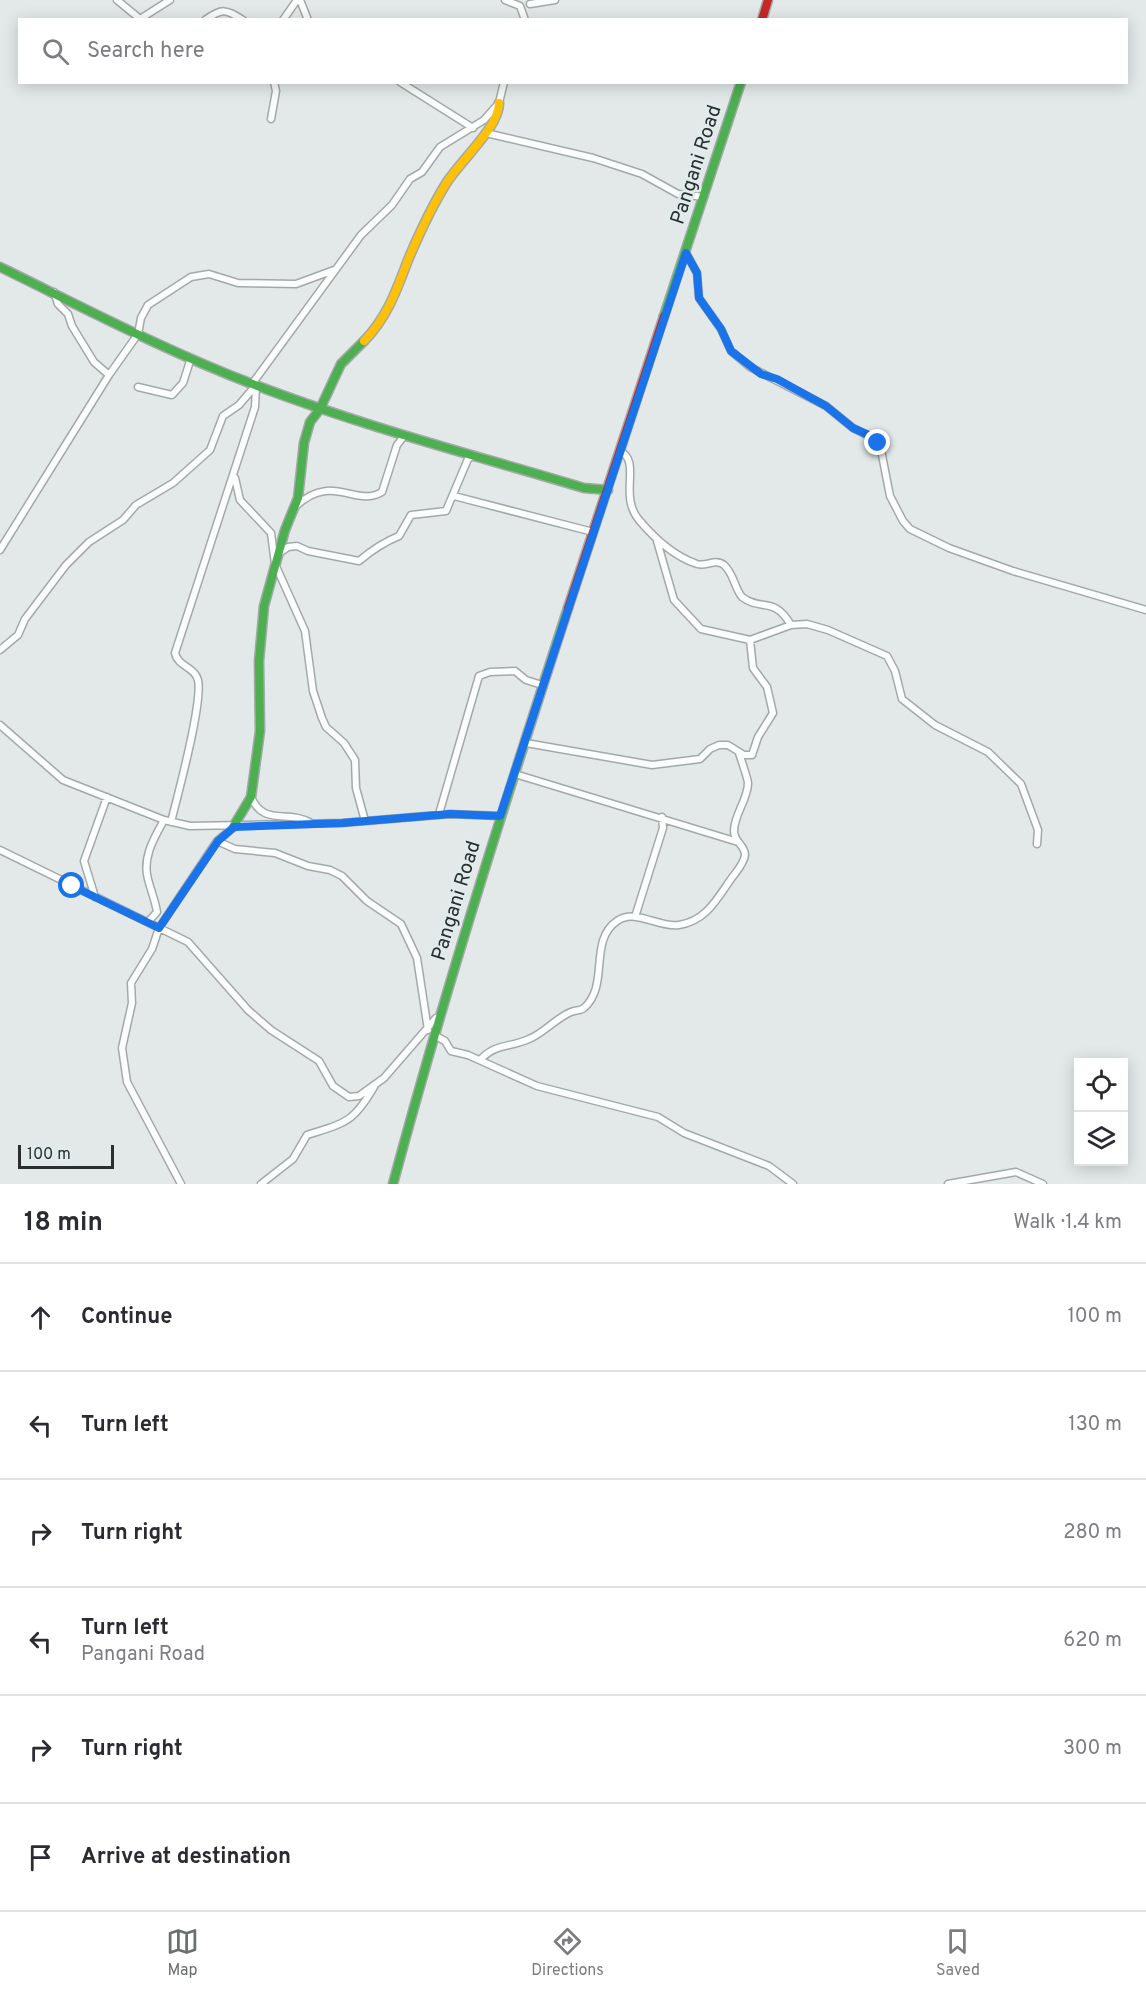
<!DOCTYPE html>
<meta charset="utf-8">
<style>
:root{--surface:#fff;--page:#f2f2f3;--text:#2b2b33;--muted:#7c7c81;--line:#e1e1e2;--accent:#6b6f6f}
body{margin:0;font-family:Overpass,sans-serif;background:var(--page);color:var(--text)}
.controls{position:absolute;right:18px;bottom:18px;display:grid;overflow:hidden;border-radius:0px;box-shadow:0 3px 15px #0003}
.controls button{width:54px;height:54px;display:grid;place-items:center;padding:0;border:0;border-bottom:2px solid var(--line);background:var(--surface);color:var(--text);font:30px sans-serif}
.scale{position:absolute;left:18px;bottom:15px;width:96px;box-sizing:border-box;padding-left:6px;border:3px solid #2a2e2e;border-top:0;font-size:16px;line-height:21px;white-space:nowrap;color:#2a2e2e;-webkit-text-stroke:4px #e0eceb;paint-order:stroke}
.stop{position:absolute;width:18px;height:18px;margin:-14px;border:4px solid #1a73e8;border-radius:50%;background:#fff}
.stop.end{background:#1a73e8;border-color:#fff;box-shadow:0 2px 6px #0008}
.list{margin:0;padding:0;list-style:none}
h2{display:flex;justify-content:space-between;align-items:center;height:78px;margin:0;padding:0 24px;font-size:26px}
h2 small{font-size:20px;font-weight:400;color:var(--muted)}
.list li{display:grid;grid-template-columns:39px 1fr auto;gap:18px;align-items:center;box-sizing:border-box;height:108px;padding:0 24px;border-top:2px solid var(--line)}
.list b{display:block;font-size:22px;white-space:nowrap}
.list p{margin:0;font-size:20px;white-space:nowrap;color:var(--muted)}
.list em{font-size:20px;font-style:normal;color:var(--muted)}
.icon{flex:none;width:33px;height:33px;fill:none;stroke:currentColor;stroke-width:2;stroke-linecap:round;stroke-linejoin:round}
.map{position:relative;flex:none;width:1146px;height:1184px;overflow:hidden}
.search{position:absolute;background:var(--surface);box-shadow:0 3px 15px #0003;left:18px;right:18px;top:18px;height:66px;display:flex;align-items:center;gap:15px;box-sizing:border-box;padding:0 21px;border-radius:0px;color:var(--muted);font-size:22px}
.sheet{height:726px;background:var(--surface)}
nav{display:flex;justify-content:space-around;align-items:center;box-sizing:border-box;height:84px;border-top:2px solid var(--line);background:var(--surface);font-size:16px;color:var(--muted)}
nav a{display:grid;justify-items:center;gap:3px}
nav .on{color:var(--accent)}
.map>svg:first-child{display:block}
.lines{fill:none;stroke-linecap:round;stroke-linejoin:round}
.street-casing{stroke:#a4a9a8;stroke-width:9}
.fast-casing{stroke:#a4a9a8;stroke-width:11}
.slow-casing{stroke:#a4a9a8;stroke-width:11}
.jam-casing{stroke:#a4a9a8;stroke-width:11}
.street{stroke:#fbfcfc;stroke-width:6}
.fast{stroke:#4caf50;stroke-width:8}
.slow{stroke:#ffc107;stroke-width:8}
.jam{stroke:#c62828;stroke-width:8}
.route{stroke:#1a73e8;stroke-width:8}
.labels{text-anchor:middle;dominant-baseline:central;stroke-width:5;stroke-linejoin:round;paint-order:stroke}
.street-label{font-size:20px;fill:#2a2e2e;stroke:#e0eceb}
</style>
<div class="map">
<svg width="1146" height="1184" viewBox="0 0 1146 1184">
<rect width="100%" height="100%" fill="#e3e9e9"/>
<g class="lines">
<g class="street-casing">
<path id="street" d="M117 0 140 19 170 0
M300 0 308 20
M505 0 520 6 525 20
M530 4 555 0
M205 20C223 8 225 9 243 20
M283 20 297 0
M400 82 473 128
M271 119 276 91 274 82
M486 133 593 158 642 174 678 194 704 197
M686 253 697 273 699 298 721 329 731 351 750 367 826 406 853 428 875 439 881 450 890 496 903 521 910 529 949 548 1013 571 1146 610
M54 292 58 304 68 314 72 326 94 362 109 375
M252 384 361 235 392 205 410 179 422 172 440 147 484 120 499 103 504 82
M138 387 172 395 183 383 191 358
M620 451C642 462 618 495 639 520 655 539 673 556 697 564 707 567 715 558 724 565 734 574 734 587 742 597 762 612 773 595 791 625
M235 478 240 500 271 533 275 564 305 631 313 691 322 718 326 727 344 743 355 760 356 788 365 821
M454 496 593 532
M296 506C333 472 355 508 382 492L397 445 405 435
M657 541 674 600 701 629 750 640 791 625 807 624 828 630 887 656 895 671 902 699 935 725 988 752 1021 784 1038 830 1037 844
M0 550 109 375 138 334 141 318 148 305 191 277 209 274 238 283 296 284 334 270
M278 554 288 547 297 546 308 551 359 561C372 550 384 542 399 536L411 515 446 511 468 459 474 455
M0 650 18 635 25 619 66 565 89 542 123 520 136 505 173 483 210 450 223 416 239 405 256 385
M0 725 63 780 164 820 190 826 342 823 450 814 500 816
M526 743 652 765 700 759 710 749 719 745H728L744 755H752L758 737 773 713 767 687 753 668 750 640
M515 774 738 842
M251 797C264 827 287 809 311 823
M439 814 479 676 490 672 515 671 526 680 542 685
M171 822C178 794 203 703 198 680 195 667 178 667 175 653L255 407 256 386
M217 841 235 849 275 853 308 866 330 870 342 876 367 901 401 924 417 958 428 1030
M0 850 188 942 248 1010 271 1030 319 1061 333 1086 349 1097 359 1096 384 1078 436 1018
M95 897 84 861 107 797
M635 917 663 828 662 817
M148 922 157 912C155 900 151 891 148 879 142 858 154 838 164 820
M434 1035 445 1041 451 1051 468 1055 537 1086 658 1117 684 1133 769 1166 793 1184
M480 1060C496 1043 509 1048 529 1039 544 1033 556 1018 571 1012 576 1010 580 1011 584 1008 610 985 588 941 617 921 636 908 658 928 679 925 706 921 717 899 731 879 736 872 744 864 745 855 745 845 734 842 734 831 734 814 748 800 748 783 748 780 741 759 739 753
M181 1184 127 1082 122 1048 132 1003 131 983 152 949 159 928 217 841 234 827
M261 1184 293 1159 307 1135C345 1123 353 1123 374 1087
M948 1184 1016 1172 1043 1184"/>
</g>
<g class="fast-casing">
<path id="fast" d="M0 267C84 308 168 352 255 385 362 426 474 455 584 488L608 490
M664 316 741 82
M233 827 251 797 260 731 259 661 264 606 285 530 298 498 304 443 310 422 320 409 341 364 364 341
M393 1184C445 990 506 799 568 608"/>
</g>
<g class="slow-casing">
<path id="slow" d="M364 341C387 318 397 289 408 260 419 234 432 206 447 182 462 159 499 127 499 103"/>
</g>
<g class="jam-casing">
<path id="jam" d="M762 20 768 0
M568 608 664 316"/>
</g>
<use href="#street" class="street"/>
<use href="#fast" class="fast"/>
<use href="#slow" class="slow"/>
<use href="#jam" class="jam"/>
</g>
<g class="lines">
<path class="route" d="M72 886 159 928 218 841 234 827 342 823 450 814 500 816 686 253 697 273 699 298 721 329 731 351 761 374 777 379 826 406 853 428 873 437 878 443"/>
</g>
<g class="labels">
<g class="street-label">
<text transform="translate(697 165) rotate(-72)">Pangani Road</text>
<text transform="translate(457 901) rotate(-73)">Pangani Road</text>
</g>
</g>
</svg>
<div class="controls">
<button><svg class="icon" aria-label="locate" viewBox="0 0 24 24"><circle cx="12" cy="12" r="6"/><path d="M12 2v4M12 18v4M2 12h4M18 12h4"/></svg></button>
<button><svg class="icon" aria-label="layers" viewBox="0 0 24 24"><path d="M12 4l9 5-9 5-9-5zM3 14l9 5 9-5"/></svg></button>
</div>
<div class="scale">100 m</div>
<div class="stop" style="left:72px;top:886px"></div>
<div class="stop end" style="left:878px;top:443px"></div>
<div class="search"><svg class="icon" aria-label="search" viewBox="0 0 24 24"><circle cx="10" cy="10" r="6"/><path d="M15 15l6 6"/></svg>Search here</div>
</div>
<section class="sheet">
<h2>18 min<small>Walk · 1.4 km</small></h2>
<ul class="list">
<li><svg class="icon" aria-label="ahead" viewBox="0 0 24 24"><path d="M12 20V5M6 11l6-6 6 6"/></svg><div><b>Continue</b></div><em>100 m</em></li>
<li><svg class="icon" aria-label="left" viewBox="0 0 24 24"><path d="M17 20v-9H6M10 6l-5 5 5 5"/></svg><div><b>Turn left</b></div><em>130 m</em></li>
<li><svg class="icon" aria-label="right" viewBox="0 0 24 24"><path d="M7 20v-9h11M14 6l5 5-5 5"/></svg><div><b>Turn right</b></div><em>280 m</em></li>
<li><svg class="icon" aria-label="left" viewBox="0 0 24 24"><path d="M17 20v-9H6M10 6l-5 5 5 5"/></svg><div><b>Turn left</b><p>Pangani Road</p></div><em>620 m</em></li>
<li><svg class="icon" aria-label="right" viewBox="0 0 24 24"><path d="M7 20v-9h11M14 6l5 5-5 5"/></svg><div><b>Turn right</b></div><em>300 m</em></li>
<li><svg class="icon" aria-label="arrive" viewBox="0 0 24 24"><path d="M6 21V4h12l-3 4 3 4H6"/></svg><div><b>Arrive at destination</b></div></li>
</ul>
</section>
<nav>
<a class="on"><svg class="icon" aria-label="map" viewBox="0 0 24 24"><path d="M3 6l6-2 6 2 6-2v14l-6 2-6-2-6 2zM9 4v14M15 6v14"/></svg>Map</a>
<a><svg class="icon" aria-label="directions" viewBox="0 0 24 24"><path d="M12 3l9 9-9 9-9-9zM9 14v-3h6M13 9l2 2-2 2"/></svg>Directions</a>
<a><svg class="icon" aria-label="saved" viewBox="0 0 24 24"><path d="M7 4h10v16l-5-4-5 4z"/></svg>Saved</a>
</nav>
